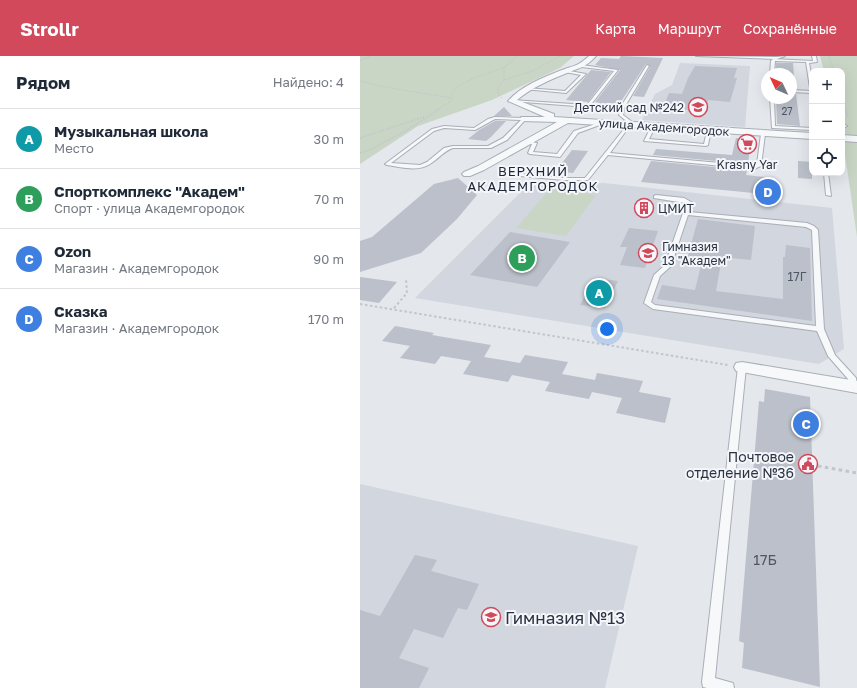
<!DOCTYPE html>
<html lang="ru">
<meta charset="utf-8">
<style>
:root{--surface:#fff;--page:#f6f6f7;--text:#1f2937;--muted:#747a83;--line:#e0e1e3;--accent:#d1495b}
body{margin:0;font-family:"Golos Text",sans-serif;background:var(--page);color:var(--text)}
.controls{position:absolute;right:12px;top:12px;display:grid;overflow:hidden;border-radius:8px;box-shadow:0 4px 16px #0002}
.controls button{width:36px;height:36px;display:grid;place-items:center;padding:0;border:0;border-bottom:1px solid var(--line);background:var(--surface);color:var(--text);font:20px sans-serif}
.compass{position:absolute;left:401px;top:12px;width:36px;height:36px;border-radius:50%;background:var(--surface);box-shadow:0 4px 16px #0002;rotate:314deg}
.you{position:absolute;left:247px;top:273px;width:14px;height:14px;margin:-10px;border:3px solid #fff;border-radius:50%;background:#1a73e8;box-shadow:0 0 0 6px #1a73e833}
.badge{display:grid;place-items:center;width:26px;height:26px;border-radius:50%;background:var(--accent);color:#fff;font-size:13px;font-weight:700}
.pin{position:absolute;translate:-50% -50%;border:2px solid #fff;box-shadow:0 1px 4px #0006}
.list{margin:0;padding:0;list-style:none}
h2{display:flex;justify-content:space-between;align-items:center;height:52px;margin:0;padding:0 16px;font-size:17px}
h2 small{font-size:13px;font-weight:400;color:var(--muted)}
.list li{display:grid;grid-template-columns:26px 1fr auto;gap:12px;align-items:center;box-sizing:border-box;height:60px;padding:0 16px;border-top:1px solid var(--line)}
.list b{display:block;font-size:15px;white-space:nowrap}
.list p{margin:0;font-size:13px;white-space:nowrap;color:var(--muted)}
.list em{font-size:13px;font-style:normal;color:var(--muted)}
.icon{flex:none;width:22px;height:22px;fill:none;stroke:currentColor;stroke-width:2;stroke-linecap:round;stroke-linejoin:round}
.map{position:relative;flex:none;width:497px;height:632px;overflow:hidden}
header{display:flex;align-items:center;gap:24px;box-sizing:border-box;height:56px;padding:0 20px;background:var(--accent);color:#fff}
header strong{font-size:19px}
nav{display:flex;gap:22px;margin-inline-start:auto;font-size:14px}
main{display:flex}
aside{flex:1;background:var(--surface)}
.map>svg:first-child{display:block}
.built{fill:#d2d6de}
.green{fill:#c9d6c5}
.building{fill:#bbc0ca}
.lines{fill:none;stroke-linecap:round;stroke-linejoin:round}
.lane-casing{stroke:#a9aeb7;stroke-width:2}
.street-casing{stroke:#a9aeb7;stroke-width:2}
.path-far3{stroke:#c2c5cb;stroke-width:1;stroke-dasharray:1.5 1.5;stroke-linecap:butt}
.path-far2{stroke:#c2c5cb;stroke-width:1.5;stroke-dasharray:1.5 1.5;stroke-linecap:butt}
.path-far1{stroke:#c2c5cb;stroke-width:2;stroke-dasharray:2.5 2.5;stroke-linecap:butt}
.path{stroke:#c2c5cb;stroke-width:3;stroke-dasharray:3.5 3.5;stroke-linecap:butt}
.lane{fill:#f7f8fa;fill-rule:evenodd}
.street{fill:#f7f8fa;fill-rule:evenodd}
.labels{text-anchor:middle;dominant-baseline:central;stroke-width:4;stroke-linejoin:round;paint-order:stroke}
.far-number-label{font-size:10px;fill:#4f5766}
.far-poi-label{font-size:12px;fill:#2b3445;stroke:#f4f6f9;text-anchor:start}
.far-street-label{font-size:12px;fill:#2b3445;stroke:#f4f6f9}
.number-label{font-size:12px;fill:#4f5766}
.far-neighbourhood-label{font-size:13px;letter-spacing:1px;fill:#1d2536;stroke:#f4f6f9}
.poi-label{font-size:14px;fill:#2b3445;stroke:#f4f6f9;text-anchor:end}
.near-number-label{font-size:14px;fill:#4f5766}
.near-poi-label{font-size:17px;fill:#2b3445;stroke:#f4f6f9;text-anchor:start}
</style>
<header>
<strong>Strollr</strong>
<nav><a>Карта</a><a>Маршрут</a><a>Сохранённые</a></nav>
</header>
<main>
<aside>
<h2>Рядом<small>Найдено: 4</small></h2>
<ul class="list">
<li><span class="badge" style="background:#0f9aa8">A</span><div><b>Музыкальная школа</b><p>Место</p></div><em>30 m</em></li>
<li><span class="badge" style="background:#2e9e5b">B</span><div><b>Спорткомплекс &quot;Академ&quot;</b><p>Спорт · улица Академгородок</p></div><em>70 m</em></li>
<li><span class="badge" style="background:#3f7fe0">C</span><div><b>Ozon</b><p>Магазин · Академгородок</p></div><em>90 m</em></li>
<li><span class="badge" style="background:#3f7fe0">D</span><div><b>Сказка</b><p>Магазин · Академгородок</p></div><em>170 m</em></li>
</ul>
</aside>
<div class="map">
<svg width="497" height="632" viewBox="0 0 497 632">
<rect width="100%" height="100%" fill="#e4e7ec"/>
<path class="built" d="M320 7 390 10 385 71 282 64 295 38 312 29Z
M244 127 472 152 484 293 459 308 55 242 167 130Z
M0 428 278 490 245 632H0Z"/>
<path class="green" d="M0 0H214L200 12 132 44 58 70 0 108Z
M460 0H497V181L482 78V15H464Z
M190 133 236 139 206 180 156 172Z"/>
<path class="building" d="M261 0 303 2 284 41 273 40 290 11 288 8H286L256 53 236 51 240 47 235 46 260 14 235 9 241 2 259 3Z
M416 7H433L435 33H431V18H416Z
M335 10 377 12 374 22H377L370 46 348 44 346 55 303 52 309 37 322 38 328 22Z
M231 14 251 16 228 46 206 44Z
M431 38H436L440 70 417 68 416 42H431Z
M144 51 152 60H134Z
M135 65H146L131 81 126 85 108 83 119 74Z
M376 82 391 83 388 108 293 99 296 93 372 99Z
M212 94 228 95 213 117 196 115Z
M291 105 387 114 386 119 414 122 413 139 281 126Z
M438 105 452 106V123L438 122Z
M98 122 117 139 97 163 61 197 0 216V185L12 181 74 128Z
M338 163 395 170 391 204 362 201 356 235 423 243V201H425L426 189 450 192 452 265 297 243 302 229 335 234 342 205 327 203Z
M269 172 298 175 285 212 260 209 267 191H260Z
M150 176 210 186 177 231 110 219Z
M0 221 37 226 19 247 0 244Z
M234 222 258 225 245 252 220 249Z
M35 270 74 277 72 279 131 289 124 301 160 307 165 299 208 306 202 318 235 324 237 317 283 325 279 336 311 342 305 367 256 357 262 342 232 336 229 343 185 335 190 326 152 319 148 326 103 318 111 305 81 300 75 308 40 302 50 290 22 285Z
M405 333 450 341 460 631 382 612 384 587 379 585 399 345 404 346Z
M55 499 77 504 71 515 119 528 107 554 98 552 83 582 54 573 39 602 69 612 59 632H0V554L20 560Z"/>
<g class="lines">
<g class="lane-casing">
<path id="lane" d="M336 0 417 1 425 0 417 3Z
M452 0H456L457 6 449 7 452 23V33L450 32 446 6 415 5 414 18H410L411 5 413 3 453 5Z
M221 9 258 14 229 51 150 45 152 44 227 49 254 15 222 11Z
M287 9 289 10 264 52 263 59 276 69 274 70 271 68 250 97 393 110 397 108 401 78 403 77 405 78 401 110 394 113 248 99 228 124H204L149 119V117H151L204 122H225L268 68H270L259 59 260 52Z
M204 14 226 18 206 37 164 33 166 32 205 35 221 19 205 16Z
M431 34 452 35V37L431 36Z
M410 42H414L415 70 452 72V74L412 72Z
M135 61 164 62 166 63 147 84 131 92H93C84 95 78 103 70 108 58 116 41 111 27 109L25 108 72 73 84 70 114 72 128 63ZM135 63 161 64 143 82 128 90H93L84 92 67 106 60 109 31 107 74 75 84 72 115 74Z
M242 66 245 67 218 77 200 101 170 98 168 97 172 88 166 87V85L177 87 173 96 197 98 214 75Z
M482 67 487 70 482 73Z
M293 70 295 71 289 83 344 88 347 75 351 74 348 89 346 90 284 85 291 71Z
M464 117H468L471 140 466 139Z
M296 139 324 142 331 146 329 156 447 167 454 170 458 174 464 273 475 299 496 322 497 330 496 332H490L488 323 468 300 457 275 293 253 284 247 294 219 305 209 323 157 325 147 294 142V140ZM328 159 446 171 452 174 456 270 295 249 291 246 300 220 311 210Z
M382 308 386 311 355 622 373 627 374 632H347L343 631 342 626 378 311Z"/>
</g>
<g class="street-casing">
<path id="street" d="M229 0H236C225 12 221 11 207 17 189 24 171 32 157 44L194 58V61L452 77V83L208 67 124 114 110 120H104L102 118 104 116 118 110 197 66 161 65V61H185L148 45C161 30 184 21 202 14 216 9 218 10 229 0Z
M482 79 497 80V86L482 85Z
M382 306 497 325V337L376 315 374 311 376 307Z"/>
</g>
<path class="path-far3" d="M469 0 474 15
M0 5 10 0
M144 24 173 15 200 0
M0 25 19 30 92 42
M142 42 138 38V32L144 24V11
M482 42 486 54
M78 54 92 44V36C106 22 125 19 142 12 148 9 152 4 157 0"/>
<path class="path-far2" d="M485 53 488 61
M0 82 64 61
M0 97C15 93 21 87 34 81 50 73 64 63 79 53"/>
<path class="path-far1" d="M0 248 368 309
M34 252 47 237 46 223"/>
<path class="path" d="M458 410 497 417"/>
<use href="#lane" class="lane"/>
<use href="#street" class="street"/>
</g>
<defs>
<g id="school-ring" transform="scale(1)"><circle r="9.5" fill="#f4f6f9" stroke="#d1495b" stroke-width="1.5"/><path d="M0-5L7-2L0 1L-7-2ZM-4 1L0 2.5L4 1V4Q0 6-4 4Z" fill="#d1495b"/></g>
<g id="supermarket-ring" transform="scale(1)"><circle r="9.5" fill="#f4f6f9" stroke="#d1495b" stroke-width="1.5"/><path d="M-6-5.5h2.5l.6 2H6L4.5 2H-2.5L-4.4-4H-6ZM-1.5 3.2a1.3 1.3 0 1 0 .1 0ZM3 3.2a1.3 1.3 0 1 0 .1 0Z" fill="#d1495b"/></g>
<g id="building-ring" transform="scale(1)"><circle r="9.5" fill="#f4f6f9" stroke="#d1495b" stroke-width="1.5"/><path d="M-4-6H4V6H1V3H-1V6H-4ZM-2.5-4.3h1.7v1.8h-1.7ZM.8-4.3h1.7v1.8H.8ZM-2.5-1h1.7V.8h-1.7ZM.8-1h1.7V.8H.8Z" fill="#d1495b"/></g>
<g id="civic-ring" transform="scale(1)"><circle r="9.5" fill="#f4f6f9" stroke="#d1495b" stroke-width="1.5"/><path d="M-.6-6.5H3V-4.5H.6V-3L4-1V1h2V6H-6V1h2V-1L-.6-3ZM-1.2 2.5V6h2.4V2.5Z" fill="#d1495b"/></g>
</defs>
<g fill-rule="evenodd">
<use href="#school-ring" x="338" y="51"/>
<use href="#supermarket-ring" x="387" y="88"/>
<use href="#building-ring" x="284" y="152"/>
<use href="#school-ring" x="288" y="197"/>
<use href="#civic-ring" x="448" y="408"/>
<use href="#school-ring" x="131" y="561"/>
</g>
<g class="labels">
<g class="far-number-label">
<text x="427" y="55">27</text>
</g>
<g class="far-poi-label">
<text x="324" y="51" text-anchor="end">Детский сад №242</text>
<text x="387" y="108" text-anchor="middle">Krasny Yar</text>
<text x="298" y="152">ЦМИТ</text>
<text x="302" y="190">Гимназия<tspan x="302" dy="14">13 "Академ"</tspan></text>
</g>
<g class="far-street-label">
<text transform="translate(304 71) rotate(4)">улица Академгородок</text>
</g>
<g class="number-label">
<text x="437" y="220">17Г</text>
</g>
<g class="far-neighbourhood-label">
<text x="173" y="115">ВЕРХНИЙ<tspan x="173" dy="15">АКАДЕМГОРОДОК</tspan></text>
</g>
<g class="poi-label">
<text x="434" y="400">Почтовое<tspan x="434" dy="16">отделение №36</tspan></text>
</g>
<g class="near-number-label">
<text x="405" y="503">17Б</text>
</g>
<g class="near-poi-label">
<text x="145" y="561">Гимназия №13</text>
</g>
</g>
</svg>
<div class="controls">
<button>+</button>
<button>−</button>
<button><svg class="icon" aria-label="locate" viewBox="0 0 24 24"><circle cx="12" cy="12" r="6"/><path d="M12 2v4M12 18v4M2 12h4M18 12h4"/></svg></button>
</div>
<svg class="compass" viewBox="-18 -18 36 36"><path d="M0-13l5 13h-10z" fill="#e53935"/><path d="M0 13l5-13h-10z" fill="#747a83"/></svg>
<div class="you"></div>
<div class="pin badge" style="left:239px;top:237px;background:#0f9aa8">A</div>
<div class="pin badge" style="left:162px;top:202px;background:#2e9e5b">B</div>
<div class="pin badge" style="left:446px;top:368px;background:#3f7fe0">C</div>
<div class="pin badge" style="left:408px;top:136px;background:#3f7fe0">D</div>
</div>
</main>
